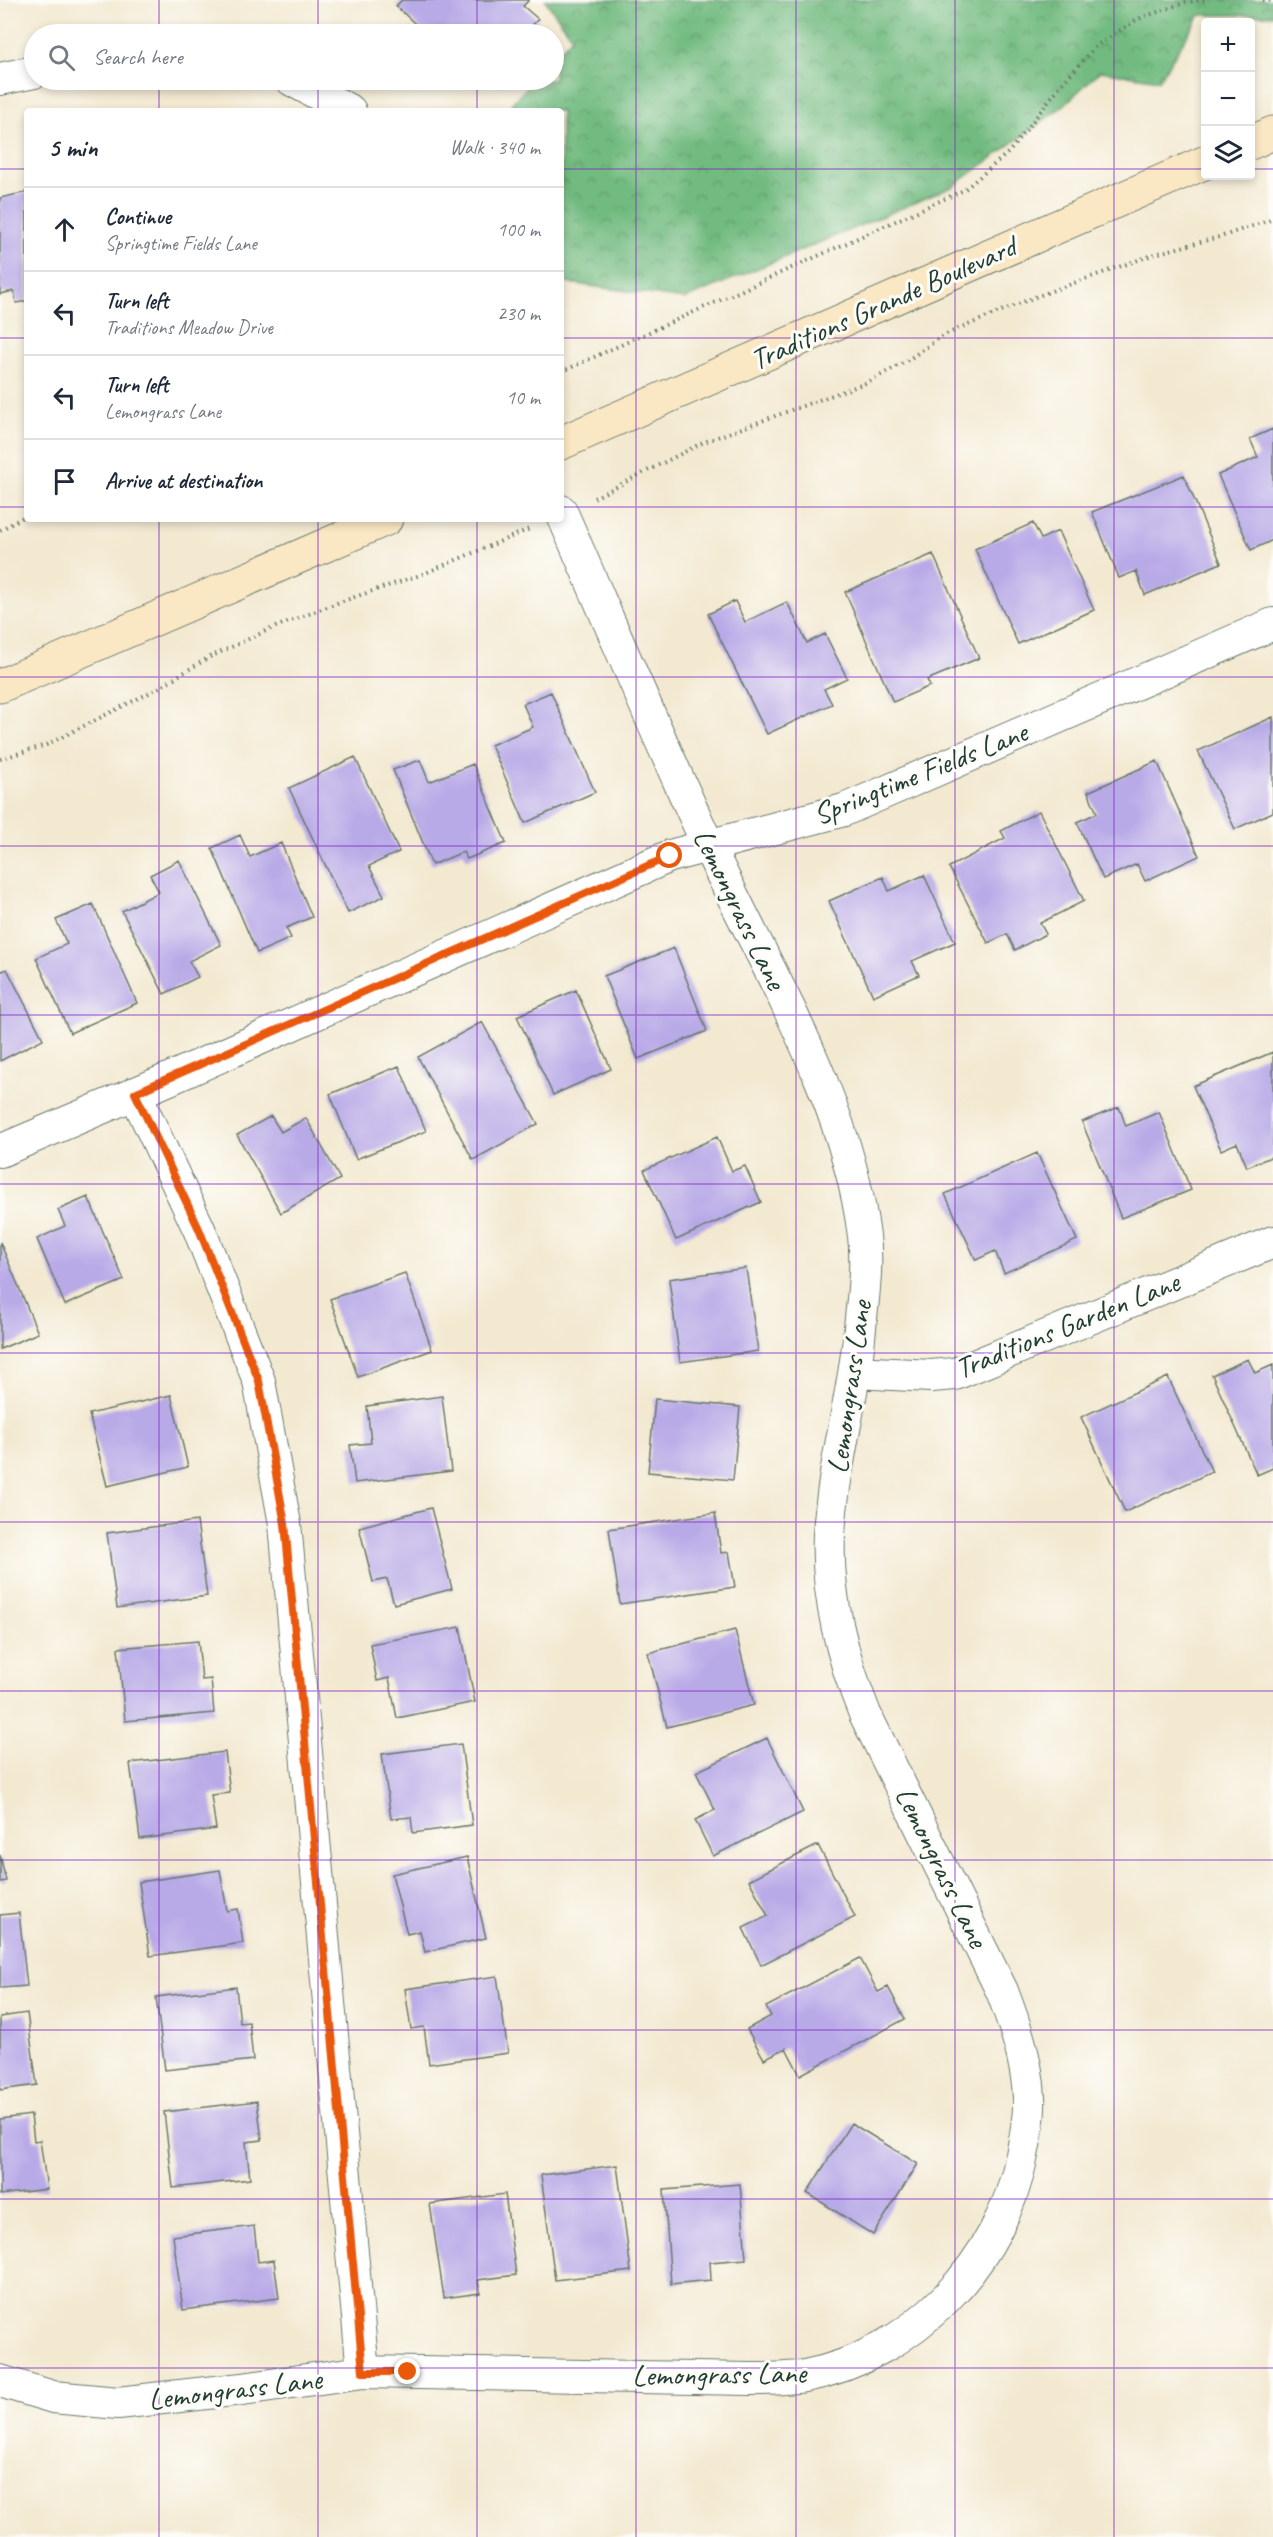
<!DOCTYPE html>
<meta charset="utf-8">
<style>
:root{--surface:#fff;--page:#f2f2f3;--text:#1f2937;--muted:#747a83;--line:#e0e1e3}
body{margin:0;font-family:Caveat,sans-serif;background:var(--page);color:var(--text)}
.controls{position:absolute;right:18px;top:18px;display:grid;overflow:hidden;border-radius:6px;box-shadow:0 3px 9px #0003}
.controls button{width:54px;height:54px;display:grid;place-items:center;padding:0;border:0;border-bottom:2px solid var(--line);background:var(--surface);color:var(--text);font:30px sans-serif}
.stop{position:absolute;width:18px;height:18px;margin:-14px;border:4px solid #ea580c;border-radius:50%;background:#fff}
.stop.end{background:#ea580c;border-color:#fff;box-shadow:0 2px 6px #0008}
.list{margin:0;padding:0;list-style:none}
h2{display:flex;justify-content:space-between;align-items:center;height:78px;margin:0;padding:0 24px;font-size:26px}
h2 small{font-size:20px;font-weight:400;color:var(--muted)}
.list li{display:grid;grid-template-columns:39px 1fr auto;gap:18px;align-items:center;box-sizing:border-box;height:84px;padding:0 24px;border-top:2px solid var(--line)}
.list b{display:block;font-size:22px;white-space:nowrap}
.list p{margin:0;font-size:20px;white-space:nowrap;color:var(--muted)}
.list em{font-size:20px;font-style:normal;color:var(--muted)}
.icon{flex:none;width:33px;height:33px;fill:none;stroke:currentColor;stroke-width:2;stroke-linecap:round;stroke-linejoin:round}
.map{position:relative;flex:none;width:1273px;height:2537px;overflow:hidden}
.search{position:absolute;background:var(--surface);box-shadow:0 3px 9px #0003;left:24px;top:24px;width:540px;height:66px;display:flex;align-items:center;gap:15px;box-sizing:border-box;padding:0 21px;border-radius:33px;color:var(--muted);font-size:22px}
.panel{position:absolute;background:var(--surface);box-shadow:0 3px 9px #0003;left:24px;top:108px;width:540px;height:414px;border-radius:6px}
.map>svg:first-child{display:block}
.forest{fill:url(#forest-crowns);stroke:#487c5a;stroke-width:1.5}
.building{fill:#b8a9e7}
.lines{fill:none;stroke-linecap:round;stroke-linejoin:round}
.street-casing{stroke:#69796b;stroke-width:34}
.secondary-casing{stroke:#69796b;stroke-width:35}
.path{stroke:#69796b;stroke-width:4;stroke-dasharray:1.5 4.5;stroke-linecap:butt}
.street{stroke:#fff;stroke-width:32}
.secondary{stroke:#fae7c3;stroke-width:33}
.route{stroke:#ea580c;stroke-width:8}
.grid{fill:none;stroke:#7b2cbf;stroke-width:1.5;stroke-opacity:0.55}
.labels{text-anchor:middle;dominant-baseline:central;stroke-width:6;stroke-linejoin:round;paint-order:stroke}
.street-label{font-size:30px;fill:#1f3d34;stroke:#fdfcf7}
</style>
<div class="map">
<svg width="1273" height="2537" viewBox="0 0 1273 2537">
<defs>
<pattern id="forest-crowns" width="20" height="18" patternUnits="userSpaceOnUse" patternTransform="scale(1.5)"><rect width="20" height="18" fill="#72bb80"/><path d="M2 6a3 3 0 1 1 6 0M12 15a3 3 0 1 1 6 0" fill="none" stroke="#5d996a"/></pattern>
</defs>
<rect width="100%" height="100%" fill="#fdfcf7"/>
<filter id="ink" filterUnits="userSpaceOnUse"><feTurbulence type="fractalNoise" baseFrequency=".0167" numOctaves="2"/><feDisplacementMap in="SourceGraphic" scale="12" xChannelSelector="R" yChannelSelector="G"/><feConvolveMatrix kernelMatrix="1 2 1 2 8 2 1 2 1" color-interpolation-filters="sRGB"/></filter>
<filter id="wash" filterUnits="userSpaceOnUse"><feTurbulence type="fractalNoise" baseFrequency=".008" numOctaves="4" result="noise"/><feDisplacementMap in="SourceGraphic" scale="24" xChannelSelector="R" yChannelSelector="G"/><feGaussianBlur stdDeviation="1.35" result="paint"/><feColorMatrix in="noise" values="0 0 0 0 0 0 0 0 0 0 0 0 0 0 0 0 0 1.4 0 .05"/><feComposite in="paint" operator="in"/></filter>
<g filter="url(#wash)">
<rect width="100%" height="100%" fill="#f3e9d1"/>
<path class="forest" d="M545 0H1273V15H1200L1159 80 1100 71 1062 107 952 187 685 299 561 282V111H511L512 103 534 80H554V58L572 37Z"/>
<g id="blocks">
<path class="building" d="M402 0H529L523 6 538 19 524 34H426L396 6Z
M27 192V301L16 303 14 291 0 294V198Z
M1273 429V540L1251 550 1218 475 1258 457 1250 439Z
M1184 475 1221 563 1145 595 1136 571 1119 578 1092 512Z
M1033 523 1041 539 1058 531 1094 610 1018 644 975 549Z
M933 554 979 658 927 680 930 686 893 702 845 592Z
M735 601 745 622 787 602 807 643 825 634 847 678 824 689 832 704 767 734 708 614Z
M551 692 595 792 525 823 491 745 533 727 523 704Z
M1273 717V812L1235 829 1198 751Z
M355 757 399 852 369 866 384 896 348 913 289 788Z
M420 760 429 782 473 764 506 843 467 859 463 852 432 865 393 770Z
M1157 761 1199 856 1145 881 1137 864 1103 879 1077 822 1097 813 1088 792Z
M1039 811 1084 901 1040 923 1046 934 1015 950 1007 934 988 943 949 867 1005 838 1001 831Z
M240 835 250 857 281 843 312 917 286 928 291 938 257 953 212 848Z
M179 860 221 945 189 961 198 977 164 994 122 911 159 892 150 875Z
M924 875 955 942 912 961 919 975 873 996 829 901 883 877 889 891Z
M93 904 137 1003 70 1033 36 958 67 944 56 920Z
M674 948 707 1031 638 1059 604 976Z
M7 969 43 1039 0 1061V972Z
M576 990 611 1069 553 1095 517 1016Z
M482 1022 538 1124 473 1160 418 1057Z
M1273 1052V1156L1247 1167 1237 1143 1221 1150 1193 1086Z
M399 1066 426 1131 356 1159 330 1094Z
M1119 1107 1126 1126 1159 1112 1191 1190 1121 1218 1082 1122Z
M271 1116 281 1132 306 1118 340 1179 281 1213 237 1135Z
M717 1137 732 1171 745 1166 761 1202 676 1240 644 1170Z
M1037 1153 1077 1240 1004 1273 995 1251 976 1260 945 1194Z
M88 1197 124 1280 65 1305 37 1239 65 1226 58 1210Z
M0 1242 38 1333 0 1349Z
M746 1268 758 1351 680 1362 669 1279Z
M405 1273 432 1350 358 1377 330 1299Z
M1248 1359 1255 1373 1273 1365V1468L1257 1475 1212 1375Z
M1168 1377 1212 1472 1125 1512 1081 1417Z
M171 1395 188 1467 107 1486 89 1414Z
M442 1396 451 1471 355 1483 350 1445 371 1443 367 1406Z
M655 1399 740 1407 733 1480 648 1472Z
M431 1508 452 1589 394 1604 387 1579 373 1582 359 1527Z
M715 1513 721 1553 729 1552 735 1587 620 1604 609 1529Z
M197 1521 207 1596 117 1608 107 1533Z
M460 1627 475 1702 397 1718 389 1678 377 1681 370 1644Z
M735 1630 754 1705 667 1727 648 1653Z
M198 1641 202 1680 211 1679 214 1713 125 1721 118 1648Z
M767 1738 803 1812 713 1856 695 1820 715 1810 696 1772Z
M461 1744 472 1825 413 1833 411 1817 391 1819 382 1754Z
M225 1752 230 1793 211 1795 216 1829 140 1839 130 1763Z
M818 1845 855 1917 761 1965 743 1928 768 1916 749 1880Z
M0 1855 6 1881 0 1882Z
M467 1857 486 1938 425 1952 420 1931 407 1934 392 1874Z
M220 1870 227 1911 238 1909 243 1943 150 1956 139 1882Z
M19 1913 27 1986 0 1988V1915Z
M860 1958 878 1992 888 1987 905 2019 800 2075 786 2048 764 2059 747 2029 771 2016 766 2007Z
M497 1976 508 2053 429 2064 424 2027 411 2029 405 1989Z
M236 1987 240 2023 249 2022 253 2060 165 2070 156 1997Z
M27 2013 37 2085 0 2090V2017Z
M257 2101 262 2140 246 2142 250 2179 173 2188 164 2112Z
M31 2115 34 2141 40 2140 47 2189 0 2195V2119Z
M851 2123 918 2164 873 2235 807 2193Z
M617 2165 631 2271 555 2280 541 2175Z
M740 2184 746 2259 710 2262 711 2280 671 2284 664 2190Z
M505 2194 516 2275 478 2280 480 2293 444 2298 430 2204Z
M254 2226 258 2262 274 2260 279 2298 183 2310 173 2236Z"/>
</g>
</g>
<g filter="url(#ink)">
<use href="#blocks" fill-opacity="0" stroke="#69796b" stroke-width="1.5"/>
<g class="lines">
<g class="street-casing">
<path id="street" d="M0 79 34 72
M292 80 350 111
M135 1093 199 1229 259 1381 285 1524 363 2372
M0 1151 169 1079 670 856 844 810 1273 624
M855 1372 931 1376 955 1374 1273 1242
M0 2381 53 2397 118 2403 242 2389 363 2372 750 2379C768 2379 787 2379 805 2376 913 2355 1002 2262 1022 2155 1026 2136 1030 2116 1029 2097 1027 2060 1015 2025 1002 1991L865 1714C842 1657 826 1596 829 1534 833 1468 852 1403 859 1338 862 1305 868 1268 864 1236 846 1094 767 972 708 845 657 735 610 623 561 511"/>
</g>
<g class="secondary-casing">
<path id="secondary" d="M1250 143 1273 133
M561 443 1206 162
M0 686 386 519"/>
</g>
<path class="path" d="M1263 0 1273 1
M561 372 964 190 1009 152 1060 86 1097 45 1138 19 1186 2 1209 0
M594 498 704 442 868 382 905 362 944 335 1035 297 1155 254 1223 236 1273 219
M0 530 27 515
M0 759 46 745 153 691 208 658 268 630 337 603 423 574 532 528"/>
<use href="#street" class="street"/>
<use href="#secondary" class="secondary"/>
</g>
</g>
<g class="lines" filter="url(#ink)">
<path class="route" d="M408 2372H363L285 1524 259 1381 199 1229 135 1093 670 856"/>
</g>
<path class="grid" d="M159 0V34M318 0V34M477 0V34M636 0V2537M796 0V2537M955 0V2537M1114 0V2537M159 80V111M318 80V111M477 80V111M0 169H27M561 169H1206M1250 169H1273M0 338H27M561 338H1273M0 507H27M561 507H1273M159 519V2537M318 519V2537M477 519V2537M0 677H1273M0 846H1273M0 1015H1273M0 1184H1273M0 1353H1273M0 1522H1273M0 1691H1273M0 1860H1273M0 2030H1273M0 2199H1273M0 2368H1273"/>
<g class="labels">
<g class="street-label">
<text transform="translate(883 303) rotate(-24)">Traditions Grande Boulevard</text>
<text transform="translate(920 773) rotate(-22)">Springtime Fields Lane</text>
<text transform="translate(740 909) rotate(64)">Lemongrass Lane</text>
<text transform="translate(1067 1325) rotate(-22)">Traditions Garden Lane</text>
<text transform="translate(849 1387) rotate(-82)">Lemongrass Lane</text>
<text transform="translate(942 1867) rotate(64)">Lemongrass Lane</text>
<text transform="translate(719 2374) rotate(-1)">Lemongrass Lane</text>
<text transform="translate(235 2389) rotate(-7)">Lemongrass Lane</text>
</g>
</g>
</svg>
<div class="controls">
<button>+</button>
<button>−</button>
<button><svg class="icon" aria-label="layers" viewBox="0 0 24 24"><path d="M12 4l9 5-9 5-9-5zM3 14l9 5 9-5"/></svg></button>
</div>
<div class="stop" style="left:670px;top:856px"></div>
<div class="stop end" style="left:408px;top:2372px"></div>
<div class="search"><svg class="icon" aria-label="search" viewBox="0 0 24 24"><circle cx="10" cy="10" r="6"/><path d="M15 15l6 6"/></svg>Search here</div>
<section class="panel">
<h2>5 min<small>Walk · 340 m</small></h2>
<ul class="list">
<li><svg class="icon" aria-label="ahead" viewBox="0 0 24 24"><path d="M12 20V5M6 11l6-6 6 6"/></svg><div><b>Continue</b><p>Springtime Fields Lane</p></div><em>100 m</em></li>
<li><svg class="icon" aria-label="left" viewBox="0 0 24 24"><path d="M17 20v-9H6M10 6l-5 5 5 5"/></svg><div><b>Turn left</b><p>Traditions Meadow Drive</p></div><em>230 m</em></li>
<li><svg class="icon" aria-label="left" viewBox="0 0 24 24"><path d="M17 20v-9H6M10 6l-5 5 5 5"/></svg><div><b>Turn left</b><p>Lemongrass Lane</p></div><em>10 m</em></li>
<li><svg class="icon" aria-label="arrive" viewBox="0 0 24 24"><path d="M6 21V4h12l-3 4 3 4H6"/></svg><div><b>Arrive at destination</b></div></li>
</ul>
</section>
</div>
